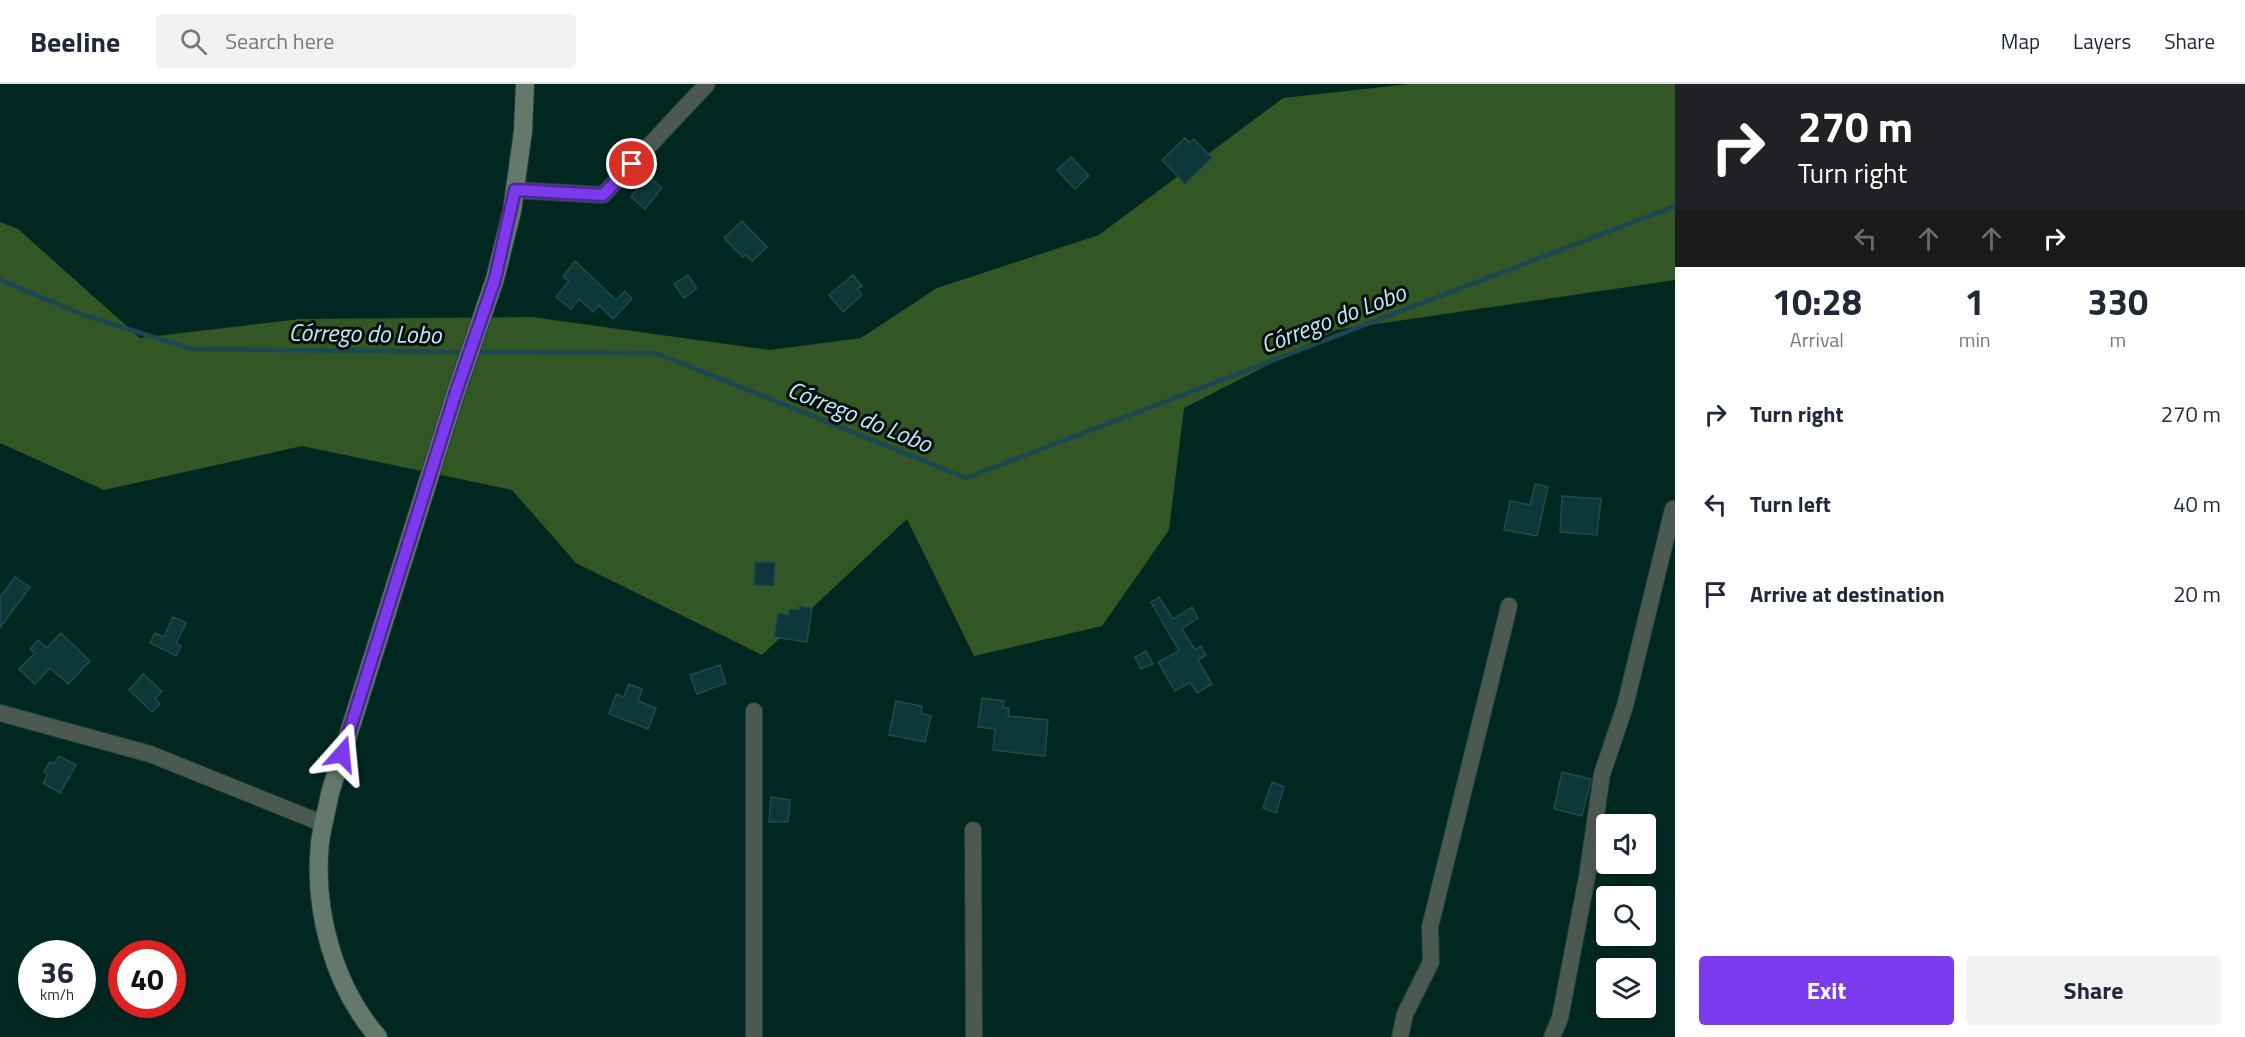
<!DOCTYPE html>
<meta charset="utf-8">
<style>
body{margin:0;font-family:"Titillium Web",sans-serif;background:#f2f2f3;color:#1f2937;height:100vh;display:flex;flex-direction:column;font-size:22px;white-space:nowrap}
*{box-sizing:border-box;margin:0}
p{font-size:20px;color:#747a83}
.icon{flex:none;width:33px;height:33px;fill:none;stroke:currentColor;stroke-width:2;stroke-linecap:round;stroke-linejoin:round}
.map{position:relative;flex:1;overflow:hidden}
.drawer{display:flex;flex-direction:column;background:#fff;width:570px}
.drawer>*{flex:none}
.banner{background:#202124;color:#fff;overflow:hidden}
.fabs{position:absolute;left:1596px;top:730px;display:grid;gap:12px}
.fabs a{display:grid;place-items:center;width:60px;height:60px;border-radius:6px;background:#fff;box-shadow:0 6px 24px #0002;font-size:30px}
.speed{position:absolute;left:18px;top:856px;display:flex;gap:12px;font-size:30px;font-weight:700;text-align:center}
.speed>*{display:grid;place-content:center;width:78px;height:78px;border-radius:50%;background:#fff;box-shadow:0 6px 24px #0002;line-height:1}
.speed small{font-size:15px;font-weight:400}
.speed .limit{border:9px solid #d22;background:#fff;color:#111}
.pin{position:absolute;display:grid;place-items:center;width:51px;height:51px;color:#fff;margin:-26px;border:3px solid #fff;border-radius:50%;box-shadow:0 2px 6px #0007}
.me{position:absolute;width:66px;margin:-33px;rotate:18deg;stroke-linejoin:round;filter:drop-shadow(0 0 4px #0008)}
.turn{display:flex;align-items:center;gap:21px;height:126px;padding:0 24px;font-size:27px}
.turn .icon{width:78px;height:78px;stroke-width:2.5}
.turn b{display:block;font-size:42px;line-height:51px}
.lanes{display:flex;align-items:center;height:57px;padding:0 24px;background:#0003;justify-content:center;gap:30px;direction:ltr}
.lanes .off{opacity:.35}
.eta{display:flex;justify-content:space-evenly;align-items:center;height:102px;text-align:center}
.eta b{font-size:36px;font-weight:700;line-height:42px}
.action{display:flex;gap:12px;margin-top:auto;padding:12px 24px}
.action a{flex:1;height:69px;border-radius:6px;background:#7c3aed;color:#fff;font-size:24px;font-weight:700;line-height:69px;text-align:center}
.action a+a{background:#f2f2f3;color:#1f2937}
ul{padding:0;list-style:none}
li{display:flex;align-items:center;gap:18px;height:90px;padding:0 24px}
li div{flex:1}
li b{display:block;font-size:22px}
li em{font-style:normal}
header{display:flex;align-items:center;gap:36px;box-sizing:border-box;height:84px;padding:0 30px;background:#fff;border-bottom:2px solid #e0e1e3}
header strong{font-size:28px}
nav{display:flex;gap:33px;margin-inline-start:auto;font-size:21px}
.search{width:420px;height:54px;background:#f2f2f3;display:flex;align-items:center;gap:15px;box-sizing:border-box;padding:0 21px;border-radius:6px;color:#747a83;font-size:22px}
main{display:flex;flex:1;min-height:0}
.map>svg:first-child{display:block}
.forest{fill:#325624}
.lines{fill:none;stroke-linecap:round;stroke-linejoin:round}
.stream{stroke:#1a4853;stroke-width:4.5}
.building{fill:#0c3839;stroke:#214a4c;stroke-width:1.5}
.street-casing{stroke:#1e433d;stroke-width:18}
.secondary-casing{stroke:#1e433d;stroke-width:20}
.street{stroke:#4c5951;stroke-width:16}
.secondary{stroke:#64786b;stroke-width:18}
.route-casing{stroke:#51269a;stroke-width:15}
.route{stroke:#7c3aed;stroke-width:10}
.labels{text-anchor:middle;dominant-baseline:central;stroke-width:6;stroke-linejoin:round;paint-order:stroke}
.water-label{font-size:24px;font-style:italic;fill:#bfeaf6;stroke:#020e0b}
</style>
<header>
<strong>Beeline</strong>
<div class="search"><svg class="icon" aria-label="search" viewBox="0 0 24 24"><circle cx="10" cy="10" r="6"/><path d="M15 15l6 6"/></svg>Search here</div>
<nav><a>Map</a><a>Layers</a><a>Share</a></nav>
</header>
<main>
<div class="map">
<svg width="1675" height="953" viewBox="0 0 1675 953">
<rect width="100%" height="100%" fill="#002821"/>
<path class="forest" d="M1410,0h265v196l-339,50 -152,78 -15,122 -67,96 -128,30 -67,-137 -145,136 -186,-92 -64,-73 -210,-44 -198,44 -104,-47v-221l18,7 122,109 160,-19 232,-2 238,33 91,-12 76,-50 162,-53 184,-137z"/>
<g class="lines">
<path class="stream" d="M0,196l84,35 107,34 274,3
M473,268l183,1 310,125 709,-272"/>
</g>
<path class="building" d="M1185,54l5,5 4,-4 18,19 -27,26 -23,-24z
M1071,73l18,19 -14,13 -18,-19z
M648,92l14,12 -17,21 -14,-12z
M742,137l25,26 -15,14 -6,-6 -3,2 -19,-19z
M575,177l41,39 9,-9 7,8 -19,20 -14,-14 -6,7 -14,-13 -8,10 -15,-12 13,-16 -6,-4z
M688,191l9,13 -13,10 -10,-14z
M853,191l9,11 -5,3 5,6 -19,17 -14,-17z
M1535,400l13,3 -11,49 -33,-6 6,-29 20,4z
M1562,412l39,3 -4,36 -37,-3z
M755,478h20l-1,24 -20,-1z
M15,493l15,10 -30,41v-31z
M1159,513l14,22 19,-12 6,11 -16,11 13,21 6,-4 5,9 -8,5 14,24 -15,9 -7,-11 -15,9 -17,-29 21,-11 -28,-49z
M799,522l13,2 -5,34 -33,-5 4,-24 10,2 1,-6 10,1z
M173,533l13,6 -10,20 5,3 -5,10 -26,-13 5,-10 9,4z
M61,549l29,28 -22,23 -18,-16 -15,16 -16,-15 16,-16 -5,-4 8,-9 9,8z
M1146,567l7,13 -12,5 -6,-12z
M720,581l6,18 -29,11 -7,-19z
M143,590l19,17 -7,8 5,5 -8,8 -23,-22z
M629,600l13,5 -4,12 18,7 -8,21 -39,-15 7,-20 8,3z
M982,614l22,3 -1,7h6l-1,8 40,4 -3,36 -52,-6 2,-21 -17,-2z
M896,617l26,5 -1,7 10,3 -6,26 -36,-7z
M59,672l17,9 -16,28 -17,-10 5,-9 -4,-2 6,-10 4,2z
M1562,688l29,7 -9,37 -28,-7z
M1272,698l12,5 -8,26 -13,-5z
M771,713l19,3 -2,22h-19z"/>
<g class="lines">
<g class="street-casing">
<path id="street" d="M515,106l88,5 104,-111
M0,629l150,41 174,70
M973,746l1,207
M754,953v-326
M1400,953l5,-23 26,-52 -1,-35 79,-321
M1552,953l8,-19 27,-141 15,-103 23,-68 48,-197"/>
</g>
<g class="secondary-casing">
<path id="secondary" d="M378,953c-44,-50 -65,-127 -58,-194 2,-17 7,-33 10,-50l126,-401 39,-113 17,-68 11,-80 2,-47"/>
</g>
<use href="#street" class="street"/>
<use href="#secondary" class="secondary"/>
</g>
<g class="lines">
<g class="route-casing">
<path id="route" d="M342,670l114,-362 39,-113 20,-89 88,5 29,-31"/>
</g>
<use href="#route" class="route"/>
</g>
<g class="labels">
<g class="water-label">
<text transform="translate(1333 234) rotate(-21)">Córrego do Lobo</text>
<text transform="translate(365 249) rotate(1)">Córrego do Lobo</text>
<text transform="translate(860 332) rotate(22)">Córrego do Lobo</text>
</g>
</g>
</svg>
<div class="fabs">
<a><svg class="icon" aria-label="sound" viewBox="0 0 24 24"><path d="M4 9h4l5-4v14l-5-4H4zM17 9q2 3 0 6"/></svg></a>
<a><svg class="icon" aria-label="search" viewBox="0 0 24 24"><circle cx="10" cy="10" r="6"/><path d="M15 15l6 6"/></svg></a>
<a><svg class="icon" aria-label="layers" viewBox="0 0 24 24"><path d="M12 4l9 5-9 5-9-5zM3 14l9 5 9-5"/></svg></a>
</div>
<div class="speed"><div>36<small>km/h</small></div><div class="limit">40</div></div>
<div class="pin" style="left:632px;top:80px;background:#d93025"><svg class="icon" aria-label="arrive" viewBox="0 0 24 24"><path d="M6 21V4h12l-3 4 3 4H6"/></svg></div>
<svg class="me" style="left:342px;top:670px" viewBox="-20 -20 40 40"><path d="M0-17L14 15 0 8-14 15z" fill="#7c3aed" stroke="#fff" stroke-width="4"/></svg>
</div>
<section class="drawer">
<div class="banner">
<div class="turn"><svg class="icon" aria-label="right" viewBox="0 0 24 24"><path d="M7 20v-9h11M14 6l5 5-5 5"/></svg><div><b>270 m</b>Turn right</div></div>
<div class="lanes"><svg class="icon off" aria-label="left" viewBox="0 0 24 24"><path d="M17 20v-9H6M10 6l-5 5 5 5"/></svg><svg class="icon off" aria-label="ahead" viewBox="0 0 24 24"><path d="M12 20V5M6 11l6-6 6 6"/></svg><svg class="icon off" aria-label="ahead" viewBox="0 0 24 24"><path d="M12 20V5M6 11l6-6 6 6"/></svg><svg class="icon" aria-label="right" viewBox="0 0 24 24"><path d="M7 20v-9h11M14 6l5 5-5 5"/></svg></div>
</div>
<div class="eta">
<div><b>10:28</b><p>Arrival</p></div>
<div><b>1</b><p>min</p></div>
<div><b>330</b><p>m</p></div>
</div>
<ul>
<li><svg class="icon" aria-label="right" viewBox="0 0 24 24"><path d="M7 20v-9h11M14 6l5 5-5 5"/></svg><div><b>Turn right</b></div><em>270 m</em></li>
<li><svg class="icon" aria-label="left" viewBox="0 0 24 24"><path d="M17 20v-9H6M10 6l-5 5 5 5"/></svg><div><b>Turn left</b></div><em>40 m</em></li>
<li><svg class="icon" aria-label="arrive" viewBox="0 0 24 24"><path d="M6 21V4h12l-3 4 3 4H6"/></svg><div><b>Arrive at destination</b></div><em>20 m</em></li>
</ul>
<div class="action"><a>Exit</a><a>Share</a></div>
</section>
</main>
